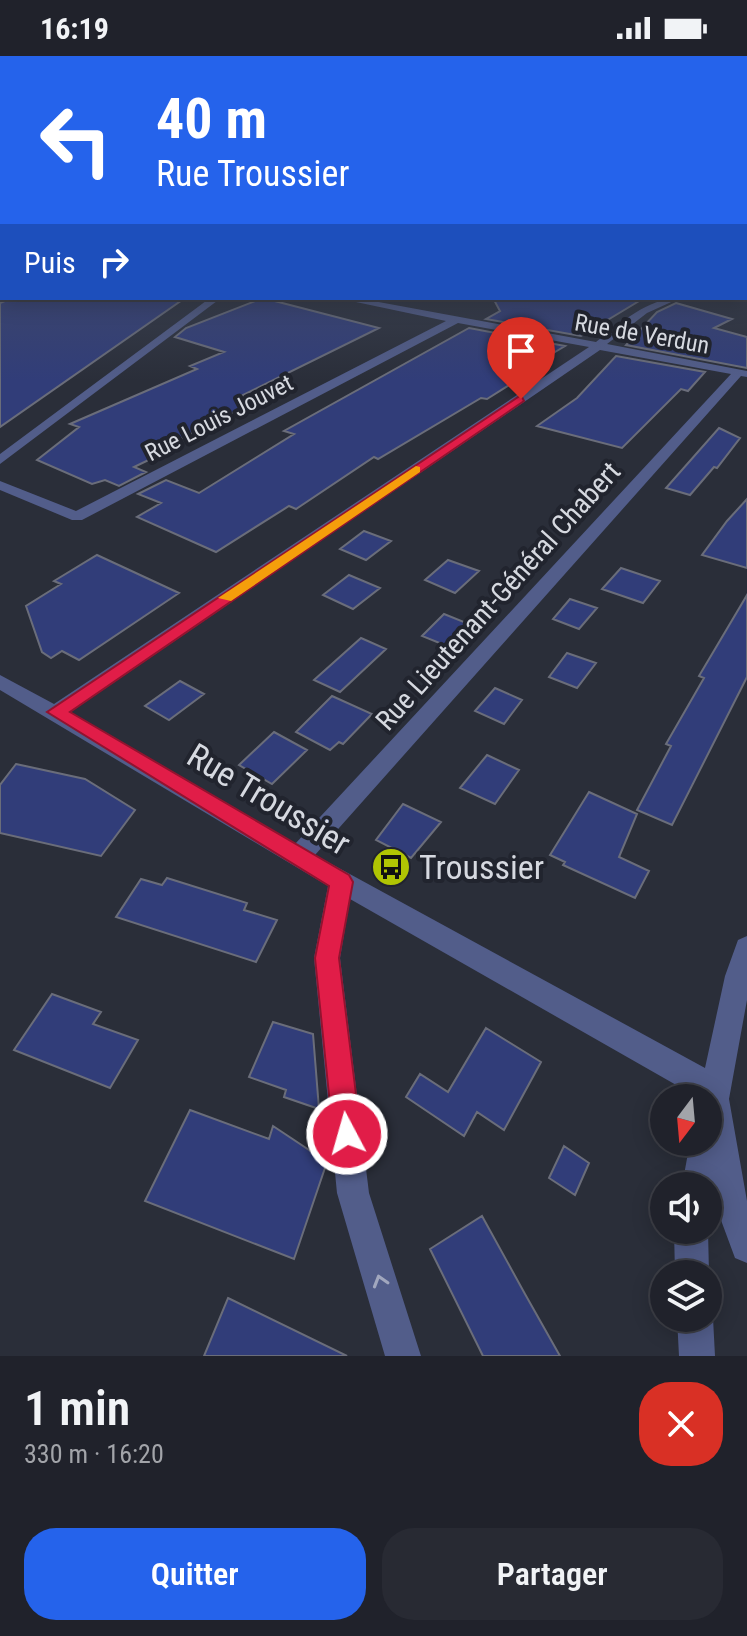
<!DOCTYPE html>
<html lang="fr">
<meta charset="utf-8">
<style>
body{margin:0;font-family:"Roboto Condensed",sans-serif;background:#282a33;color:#f1f3f6;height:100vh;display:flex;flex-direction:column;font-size:30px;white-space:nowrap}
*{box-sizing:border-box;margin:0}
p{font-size:26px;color:#a2a4a9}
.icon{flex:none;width:44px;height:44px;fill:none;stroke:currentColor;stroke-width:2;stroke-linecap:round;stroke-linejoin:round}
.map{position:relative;height:1300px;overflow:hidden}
.panel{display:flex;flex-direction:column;background:#20222b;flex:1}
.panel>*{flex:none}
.top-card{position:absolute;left:0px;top:0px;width:748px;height:244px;box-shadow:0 4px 20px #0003,0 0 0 2px #3d3f47;background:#2563eb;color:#fff;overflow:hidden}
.needle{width:52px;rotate:196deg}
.fabs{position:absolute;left:650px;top:1028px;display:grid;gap:16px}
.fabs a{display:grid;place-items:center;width:72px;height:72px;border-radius:50%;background:#20222b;box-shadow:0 4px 20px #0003,0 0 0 2px #3d3f47;font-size:40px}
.pin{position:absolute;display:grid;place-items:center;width:68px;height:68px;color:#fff;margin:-82px -34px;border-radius:50% 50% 50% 0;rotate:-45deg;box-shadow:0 0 8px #0007}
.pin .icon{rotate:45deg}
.me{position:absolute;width:88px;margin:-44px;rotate:354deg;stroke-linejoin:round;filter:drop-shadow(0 0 6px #0008)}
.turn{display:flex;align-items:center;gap:28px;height:168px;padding:0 24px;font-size:36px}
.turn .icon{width:104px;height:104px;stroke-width:2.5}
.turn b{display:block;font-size:56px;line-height:68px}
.then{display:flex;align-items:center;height:76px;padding:0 24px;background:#0003;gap:16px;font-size:30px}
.round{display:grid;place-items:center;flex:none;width:84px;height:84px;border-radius:32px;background:#282a33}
.head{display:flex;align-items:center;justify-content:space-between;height:136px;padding:0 24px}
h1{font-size:48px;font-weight:600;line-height:60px}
.action{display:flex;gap:16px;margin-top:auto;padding:16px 24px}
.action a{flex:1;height:92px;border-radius:32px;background:#2563eb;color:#fff;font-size:32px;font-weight:600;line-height:92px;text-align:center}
.action a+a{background:#282a33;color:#f1f3f6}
.status{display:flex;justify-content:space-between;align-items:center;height:56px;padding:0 40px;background:#20222b;direction:ltr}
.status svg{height:22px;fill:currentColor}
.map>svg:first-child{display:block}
.building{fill:#313d79;stroke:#6a6d7a;stroke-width:2}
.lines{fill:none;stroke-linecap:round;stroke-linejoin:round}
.street{fill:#525d8a;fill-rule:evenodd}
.secondary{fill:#6577bd;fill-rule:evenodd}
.highway{stroke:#889ef5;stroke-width:24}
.oneway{stroke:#a1a7be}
.route{fill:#e11d48;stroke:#92132f;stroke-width:2}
.slow{fill:#f59e0b}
.labels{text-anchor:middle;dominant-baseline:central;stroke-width:8;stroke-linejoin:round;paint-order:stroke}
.far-street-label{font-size:24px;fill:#d6d9e0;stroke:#21242e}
.street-label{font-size:28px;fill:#d6d9e0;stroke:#21242e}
.near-street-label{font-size:34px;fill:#d6d9e0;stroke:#21242e}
.near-poi-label{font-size:34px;fill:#d6d9e0;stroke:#21242e;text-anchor:start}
</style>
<div class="status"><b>16:19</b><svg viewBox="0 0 49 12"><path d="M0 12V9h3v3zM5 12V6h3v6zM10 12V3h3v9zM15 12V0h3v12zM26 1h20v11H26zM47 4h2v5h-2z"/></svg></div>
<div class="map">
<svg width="747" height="1300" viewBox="0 0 747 1300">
<rect width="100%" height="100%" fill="#2a2e39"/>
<path class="building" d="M12,242h173l-185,129v-124z
M263,242l116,30 -138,68 17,5 -84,41 6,3 -46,22 12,5 -27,14 -14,-6 -13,4 -55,-24 42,-33 -9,-3 127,-55 -7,-3 34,-14 -49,-15 11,-9z
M493,242h151l-63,38 -95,-17 14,-8z
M676,247l56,16 -18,9 33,9v31l-121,-23 31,-33z
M469,272l96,18 -57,34 6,2 -27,17 -6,-1 -103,61 -4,-2 -78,52 -7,-3 -73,46 -79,-35 24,-14 -23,-9 28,-14 33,13 95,-59 -10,-3z
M616,300l89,16 -17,19 -7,-2 -59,59 -85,-22 40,-28z
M719,372l21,10 -23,30 -3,-1 -24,28 -24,-7z
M747,443v69l-45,-13 25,-34z
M364,475l27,10 -25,19 -26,-11z
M97,499l82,38 -100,67 -17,-9 -11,7 -9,-6 -16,-46 35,-22 -7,-3z
M448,504l31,11 -24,22 -30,-13z
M621,512l39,13 -17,22 -41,-14z
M349,519l31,13 -27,21 -30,-14z
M747,539v82l-75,148 -35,-15 34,-64 -5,-2 38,-66 -5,-2z
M570,543l27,9 -18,21 -26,-10z
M444,558l25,10 -22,22 -25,-10z
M361,582l25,11 -46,43 -26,-12z
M567,597l29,10 -19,25 -28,-11z
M180,625l24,13 -35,26 -24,-14z
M495,632l27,12 -18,24 -29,-13z
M332,640l40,18 -29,30 -4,-2 -9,8 -34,-18z
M274,676l33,18 -35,34 -33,-19z
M487,699l32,15 -24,34 -35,-16z
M16,708l69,15 50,31 -34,46 -101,-23v-48z
M589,736l48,22 -18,43 30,14 -14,27 -72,-33 2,-3 -15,-7z
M403,748l38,18 -30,36 -35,-18z
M167,822l80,25 -3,7 33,10 -21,42 -140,-45 25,-38 21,6z
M52,938l49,18 -8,12 45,16 -28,48 -96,-38z
M273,966l40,12 6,75 -35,-12 2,-7 -37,-13z
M486,972l55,34 -37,68 -27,-18 -13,24 -58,-39 14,-23 28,18z
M190,1054l79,29 4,-13 54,36 -33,97 -149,-58z
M564,1090l25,17 -14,32 -26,-17z
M482,1160l43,78 35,62h-77l-53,-107z
M228,1242l119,58h-143z"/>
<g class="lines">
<path class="street" d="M746,178h1v4h-1z
M747,197v6l-1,1v-6z
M210,242h11l-221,166v-10z
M337,242h20l239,44c25,-19 51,-44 84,-44l-33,15 -40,31 140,27v6l-6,-1 -426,479 390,213 20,-92 13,-36 9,-4v64l-18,99 18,102v62l-12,-5 -20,-54 -2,-15 -5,9v-12h-26l8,-44h18v-44h-9l-349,-199 -10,59 29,235 52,163h-36l-48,-163 -23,-235 14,-72 -328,-196v-15l54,29 535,-357 -131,-24 -376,197h-10l-72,-30v-9l76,30 370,-190zM600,294l131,24 -436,470 -226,-131z
M674,1174h34l1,44 -1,3v-3h-33z
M708,1250l5,12 2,38h-36l-2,-38h31z"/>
<path class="secondary" d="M746,161h1v5h-1z"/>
<path class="highway" d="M0,232l2,-1"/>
</g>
<defs><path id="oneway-chevron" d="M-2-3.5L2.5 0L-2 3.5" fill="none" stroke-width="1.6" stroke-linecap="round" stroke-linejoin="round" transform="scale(2)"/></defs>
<use class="oneway" href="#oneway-chevron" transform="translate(380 1225) rotate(-107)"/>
<linearGradient id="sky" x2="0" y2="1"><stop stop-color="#17191f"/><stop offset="0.44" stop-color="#444c5f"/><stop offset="1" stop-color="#444c5f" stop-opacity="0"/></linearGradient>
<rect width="747" height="325" fill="url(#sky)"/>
<path class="route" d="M521,339l3,6 -454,311 279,163 4,7 -14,76 22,176 -4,10 -10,4 -10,-4 -4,-10 -18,-176 14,-72 -282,-174z"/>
<path class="slow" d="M416,410l4,1v5l-189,129 -13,-3z"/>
<defs>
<g id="bus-disc" transform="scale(2)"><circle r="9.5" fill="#b0c503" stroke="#21242e"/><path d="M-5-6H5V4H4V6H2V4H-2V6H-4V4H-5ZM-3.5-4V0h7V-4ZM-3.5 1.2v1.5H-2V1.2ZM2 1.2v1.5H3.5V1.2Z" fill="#111"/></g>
</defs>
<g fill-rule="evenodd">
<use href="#bus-disc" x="391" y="811"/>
</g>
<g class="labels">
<g class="far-street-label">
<text transform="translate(642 278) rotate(10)">Rue de Verdun</text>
<text transform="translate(219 362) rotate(-27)">Rue Louis Jouvet</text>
</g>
<g class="street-label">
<text transform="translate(498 540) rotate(-48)">Rue Lieutenant-Général Chabert</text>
</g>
<g class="near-street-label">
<text transform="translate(269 743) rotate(31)">Rue Troussier</text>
</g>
<g class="near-poi-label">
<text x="419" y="811">Troussier</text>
</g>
</g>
</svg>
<div class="fabs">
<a><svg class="needle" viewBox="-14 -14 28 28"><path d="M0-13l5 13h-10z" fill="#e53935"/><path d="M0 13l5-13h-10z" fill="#a2a4a9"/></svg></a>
<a><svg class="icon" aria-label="sound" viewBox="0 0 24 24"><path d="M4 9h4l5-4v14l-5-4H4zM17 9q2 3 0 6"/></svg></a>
<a><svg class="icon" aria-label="layers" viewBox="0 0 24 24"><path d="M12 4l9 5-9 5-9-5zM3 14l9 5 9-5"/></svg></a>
</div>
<div class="pin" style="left:521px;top:343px;background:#d93025"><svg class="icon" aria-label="arrive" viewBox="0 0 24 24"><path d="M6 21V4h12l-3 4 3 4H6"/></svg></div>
<svg class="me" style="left:347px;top:1078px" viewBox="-20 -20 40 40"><circle r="17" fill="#e11d48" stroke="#fff" stroke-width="3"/><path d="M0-11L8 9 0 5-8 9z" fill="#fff"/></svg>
<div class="top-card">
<div class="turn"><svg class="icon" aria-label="left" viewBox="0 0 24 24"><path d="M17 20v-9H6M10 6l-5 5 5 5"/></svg><div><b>40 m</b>Rue Troussier</div></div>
<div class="then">Puis<svg class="icon" aria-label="right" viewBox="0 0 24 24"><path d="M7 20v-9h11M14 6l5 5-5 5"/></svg></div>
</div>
</div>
<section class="panel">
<div class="head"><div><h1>1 min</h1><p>330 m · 16:20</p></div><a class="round" style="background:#d93025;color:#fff"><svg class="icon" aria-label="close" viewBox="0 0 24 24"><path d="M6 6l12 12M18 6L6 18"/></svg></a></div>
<div class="action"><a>Quitter</a><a>Partager</a></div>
</section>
